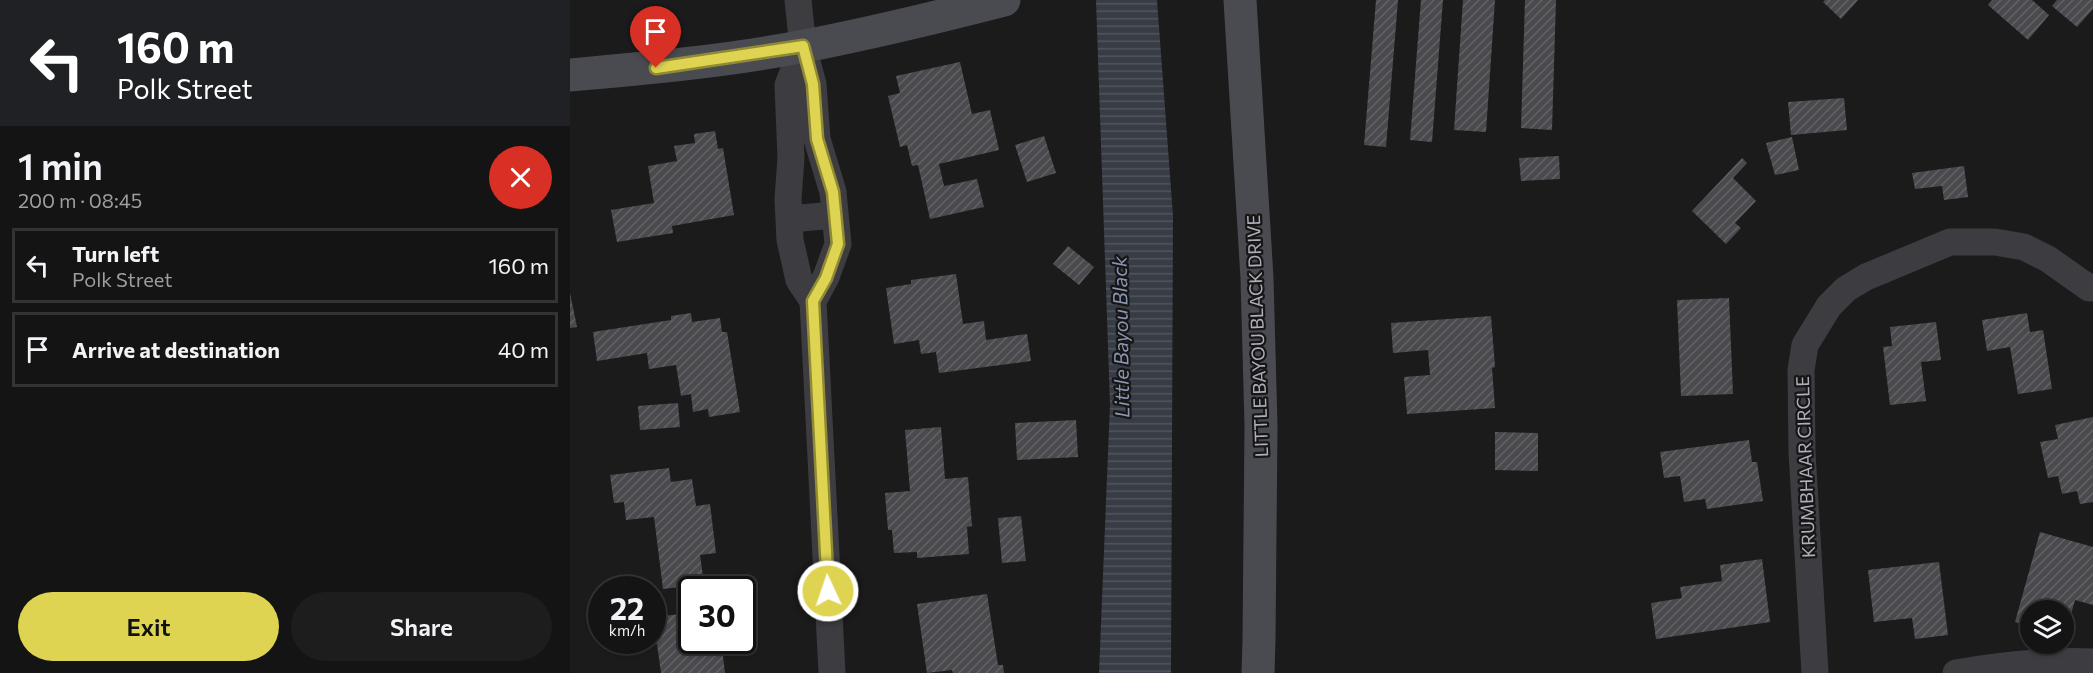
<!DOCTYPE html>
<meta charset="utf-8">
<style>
body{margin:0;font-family:Commissioner,sans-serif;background:#1d1d1e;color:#f1f3f6;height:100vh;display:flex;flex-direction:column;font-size:22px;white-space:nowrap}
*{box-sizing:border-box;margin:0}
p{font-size:20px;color:#9d9ea0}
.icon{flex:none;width:33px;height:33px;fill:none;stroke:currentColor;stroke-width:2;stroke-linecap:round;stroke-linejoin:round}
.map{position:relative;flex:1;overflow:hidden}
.sheet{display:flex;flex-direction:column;background:#141415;width:570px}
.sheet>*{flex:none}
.banner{background:#202124;color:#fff;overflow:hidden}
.buttons{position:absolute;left:1450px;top:600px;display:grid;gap:12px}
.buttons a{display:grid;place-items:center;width:54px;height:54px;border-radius:50%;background:#141415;box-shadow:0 2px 4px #0004,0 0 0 2px #333334;font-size:30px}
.speed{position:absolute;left:18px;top:576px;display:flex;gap:12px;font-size:30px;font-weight:700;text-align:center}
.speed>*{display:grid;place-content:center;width:78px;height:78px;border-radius:50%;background:#141415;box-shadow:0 2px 4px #0004,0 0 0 2px #333334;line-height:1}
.speed small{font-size:15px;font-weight:400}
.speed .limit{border:3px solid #111;border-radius:9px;background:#fff;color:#111}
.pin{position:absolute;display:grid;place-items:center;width:51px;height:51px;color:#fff;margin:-62px -26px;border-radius:50% 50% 50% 0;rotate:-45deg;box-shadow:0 0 6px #0007}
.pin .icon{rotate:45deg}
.me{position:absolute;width:66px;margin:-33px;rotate:357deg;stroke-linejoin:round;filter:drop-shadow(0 0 4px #0008)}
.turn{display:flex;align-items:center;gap:21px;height:126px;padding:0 18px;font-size:27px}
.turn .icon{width:78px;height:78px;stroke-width:2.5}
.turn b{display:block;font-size:42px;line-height:51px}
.round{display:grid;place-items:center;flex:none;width:63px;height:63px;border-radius:32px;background:#1d1d1e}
.summary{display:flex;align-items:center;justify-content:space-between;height:102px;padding:0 18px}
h1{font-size:36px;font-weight:600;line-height:45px}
.primary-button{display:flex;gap:12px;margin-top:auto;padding:12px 18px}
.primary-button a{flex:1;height:69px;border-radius:36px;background:#ded451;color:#111;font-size:24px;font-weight:600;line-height:69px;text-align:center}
.primary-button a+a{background:#1d1d1e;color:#f1f3f6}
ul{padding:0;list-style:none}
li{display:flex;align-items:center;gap:18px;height:75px;margin:0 12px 9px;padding:0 6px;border:3px solid #333334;border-radius:0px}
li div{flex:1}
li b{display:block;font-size:22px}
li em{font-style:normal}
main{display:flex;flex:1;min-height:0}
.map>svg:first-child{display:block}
.water{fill:url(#water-rules)}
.building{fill:url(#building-hatch)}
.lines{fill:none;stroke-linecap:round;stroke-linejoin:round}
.street{stroke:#3d3c41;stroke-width:27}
.secondary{stroke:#4a4a51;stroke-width:33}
.route-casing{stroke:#908a35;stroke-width:15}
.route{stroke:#ded451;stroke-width:10}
.labels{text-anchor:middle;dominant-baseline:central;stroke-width:4.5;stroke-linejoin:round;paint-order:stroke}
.street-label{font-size:18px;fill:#afafba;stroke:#161617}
.water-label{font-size:20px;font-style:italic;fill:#8a95b1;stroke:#161617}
</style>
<main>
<section class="sheet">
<div class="banner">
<div class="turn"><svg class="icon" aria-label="left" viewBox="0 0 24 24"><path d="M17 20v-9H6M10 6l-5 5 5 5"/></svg><div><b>160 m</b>Polk Street</div></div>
</div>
<div class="summary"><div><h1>1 min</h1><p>200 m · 08:45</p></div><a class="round" style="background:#d93025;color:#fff"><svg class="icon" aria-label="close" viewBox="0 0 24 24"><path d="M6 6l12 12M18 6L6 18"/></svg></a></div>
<ul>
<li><svg class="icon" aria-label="left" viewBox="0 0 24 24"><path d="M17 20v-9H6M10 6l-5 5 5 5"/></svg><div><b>Turn left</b><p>Polk Street</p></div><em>160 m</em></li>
<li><svg class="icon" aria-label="arrive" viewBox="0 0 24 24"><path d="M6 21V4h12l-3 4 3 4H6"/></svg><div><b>Arrive at destination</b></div><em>40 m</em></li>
</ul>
<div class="primary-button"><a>Exit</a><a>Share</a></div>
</section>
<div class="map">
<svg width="1523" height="673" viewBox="0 0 1523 673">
<defs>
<pattern id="water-rules" width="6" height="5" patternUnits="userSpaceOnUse" patternTransform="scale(1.5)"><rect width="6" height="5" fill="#373c45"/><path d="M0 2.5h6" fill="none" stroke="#51565e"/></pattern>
<pattern id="building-hatch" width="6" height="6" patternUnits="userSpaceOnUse" patternTransform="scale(1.5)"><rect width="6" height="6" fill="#4a4a4e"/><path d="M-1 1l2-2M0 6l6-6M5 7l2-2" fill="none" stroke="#626265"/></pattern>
</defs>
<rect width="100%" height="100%" fill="#1b1b1c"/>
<path class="water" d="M526,0h61l16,216 -2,457h-72l11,-269z"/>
<path class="building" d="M806,0h22l-12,147 -22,-2z
M851,0h22l-11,142 -22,-2z
M893,0h32l-9,132 -32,-2z
M955,0h31l-4,130 -31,-2z
M1255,0h33l-17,19 -18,-17z
M1422,0h40l17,15 -21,25 -40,-35z
M1487,0h36v9l-16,18 -25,-21z
M390,62l12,52 18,-4 9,40 -60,14 5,22 33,-7 7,28 -54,12 -12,-54 -6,1 -5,-21 -7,2 -12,-51 12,-3 -4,-17z
M1274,98l3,32 -56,5 -3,-33z
M145,131l3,18 5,-1 11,67 -62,11 1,7 -56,9 -6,-32 43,-7 -6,-37 29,-5 -3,-15 21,-3 -1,-9z
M474,136l12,37 -29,9 -12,-37z
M1222,137l7,33 -24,5 -9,-32z
M989,156l1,23 -39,2 -2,-23z
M1172,158l5,5 -14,15 23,23 -21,22 6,5 -15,16 -34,-33z
M1394,166l4,31 -24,3 -2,-14 -27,3 -3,-16z
M498,246l26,21 -15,18 -26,-21z
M386,274l7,50 21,-3 2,19 41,-6 4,27 -92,12 -3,-21 -15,2 -2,-14 -25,4 -8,-56 25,-4v-4z
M0,293l7,34 -7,1z
M1159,298l4,96 -52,2 -4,-96z
M121,313l1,9 28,-4 2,14h5l13,80 -31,5 -1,-8 -15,3 -2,-18 -10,2 -5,-31 -27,4 -2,-16 -50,8 -4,-29 78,-12v-4z
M1457,313l3,19 13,-2 9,59 -34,5 -8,-47 -23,4 -5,-31z
M921,316l4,51 -3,1 3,40 -88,6 -3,-37 26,-2 -2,-25 -35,3 -2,-30z
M1366,322l5,38 -20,2 5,39 -36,4 -7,-58 9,-1 -2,-19z
M108,403l2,24 -40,3 -2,-24z
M1523,417v85l-13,2 -3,-13 -15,3 -4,-18 -10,2 -8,-36 18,-3 -3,-14z
M506,420l2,37 -61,3 -2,-37z
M371,427l4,52 23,-2 4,49 -5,1 2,27 -52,4v-6l-23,1 -2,-23h-4l-3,-37 25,-2 -5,-61z
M925,432l43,1v38l-43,-1z
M1179,440l3,22h5l6,39 -56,8 -2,-10 -21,3 -4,-26 -16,2 -4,-26z
M99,468l2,14 21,-3 4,27 14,-2 6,49 -16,2 4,29 -41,5 -9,-72 -28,3 -2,-18 -10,1 -4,-28z
M451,516l5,45 -24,2 -4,-45z
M1470,532l53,15v58l-18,-5 -5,18 -6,-2v-6h-20l-12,-3 -5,18 -12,-3z
M1192,559l8,63 -114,17 -5,-36 31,-5 -2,-11 42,-6 -2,-16z
M1369,562l9,73 -33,4 -3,-21 -38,4 -6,-52z
M417,594l11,71h5l1,8h-51l-1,-3 -25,3 -10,-69z
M112,614l1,11 9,-1v16h29l4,33h-64l-4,-29 -11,2 -1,-6h7v-23z"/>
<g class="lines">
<path class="street" d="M228,0l5,47 10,37 4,55 16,53 5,52 -12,33 -13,24
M233,47l-15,38 3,73 -3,41 2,41 9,40 14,21 19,372
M219,219l46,-4
M1245,673l-13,-221 -1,-82 4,-25 24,-39 17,-17 20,-12 84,-35h45l29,5 24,12 41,29
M1386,673c45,-8 91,-13 137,-11"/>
<path class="secondary" d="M670,0l17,278 4,148 -2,214 -1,33
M0,75c79,-7 157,-14 235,-29 67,-13 133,-29 199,-46"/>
</g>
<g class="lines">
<g class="route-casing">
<path id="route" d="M86,68l147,-22 10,38 4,55 16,53 5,52 -12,34 -13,23 15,290"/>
</g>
<use href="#route" class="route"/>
</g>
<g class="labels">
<g class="street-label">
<text transform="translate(687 336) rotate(-92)">LITTLE BAYOU BLACK DRIVE</text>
<text transform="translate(1235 467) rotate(-92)">KRUMBHAAR CIRCLE</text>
</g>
<g class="water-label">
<text transform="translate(550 337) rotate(-91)">Little Bayou Black</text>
</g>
</g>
</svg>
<div class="buttons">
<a><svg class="icon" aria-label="layers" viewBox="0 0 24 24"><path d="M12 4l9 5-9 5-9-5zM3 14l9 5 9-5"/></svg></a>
</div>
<div class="speed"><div>22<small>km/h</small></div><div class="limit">30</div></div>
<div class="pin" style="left:86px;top:68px;background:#d93025"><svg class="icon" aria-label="arrive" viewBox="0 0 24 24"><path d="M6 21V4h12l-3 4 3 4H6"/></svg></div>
<svg class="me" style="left:258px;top:591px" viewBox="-20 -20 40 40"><circle r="17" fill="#ded451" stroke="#fff" stroke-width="3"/><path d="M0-11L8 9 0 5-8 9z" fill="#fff"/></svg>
</div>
</main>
